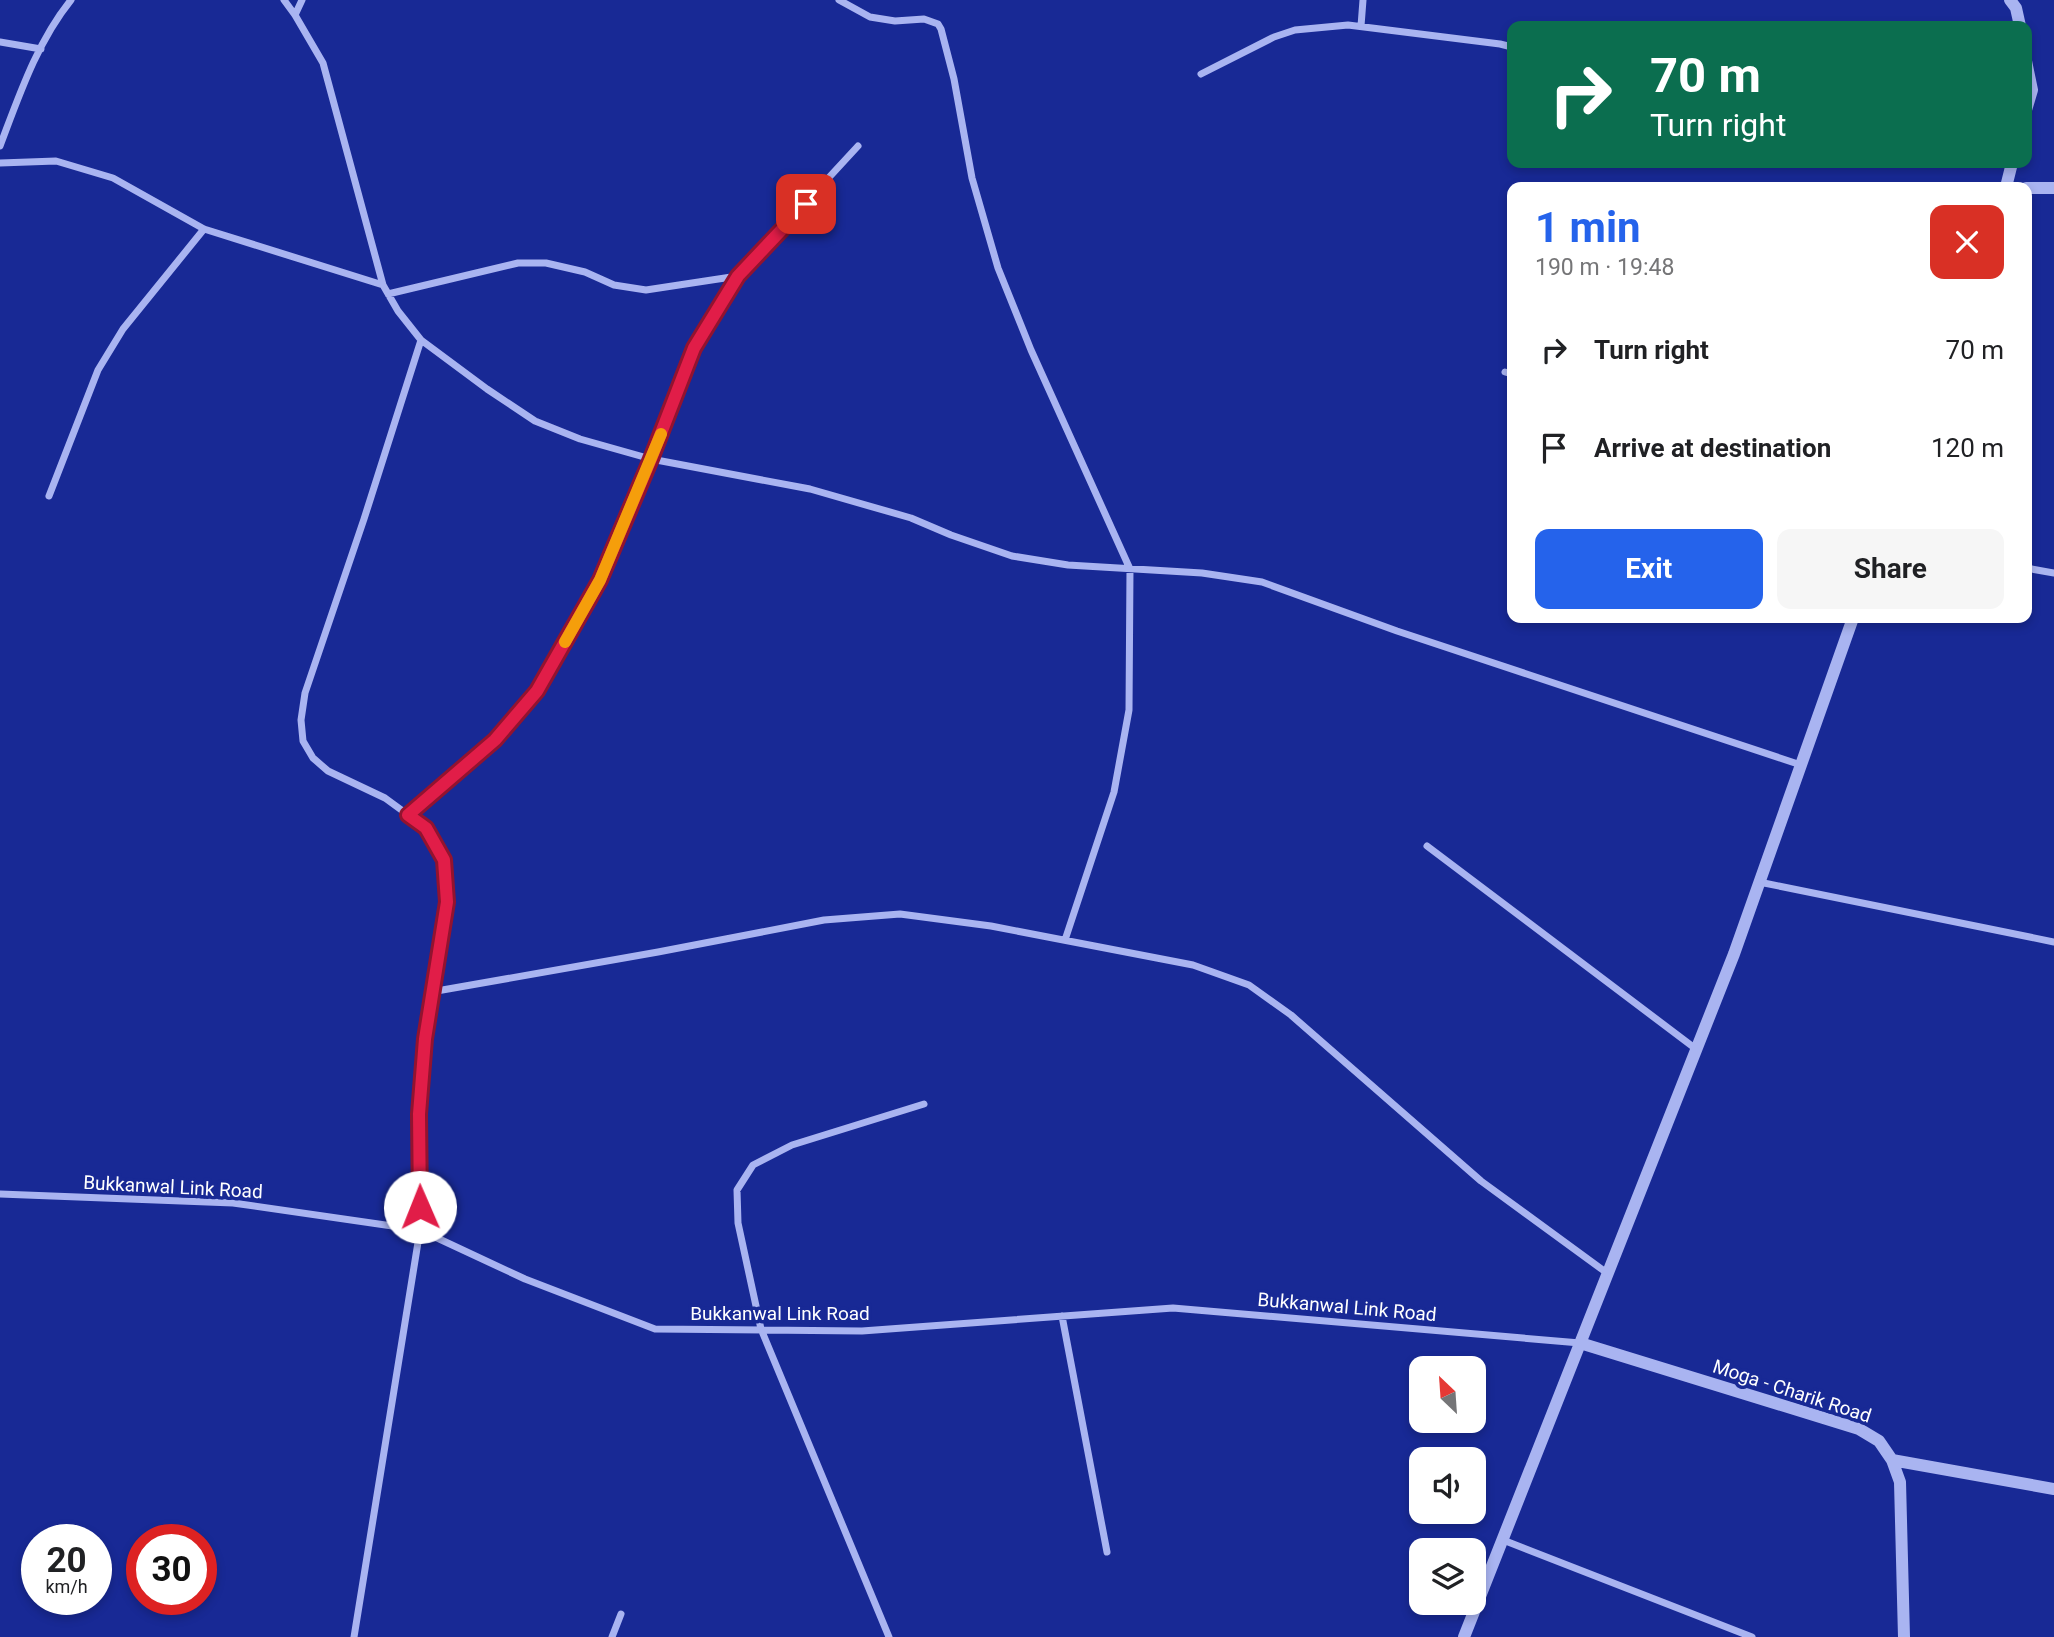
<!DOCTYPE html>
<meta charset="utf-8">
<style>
body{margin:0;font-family:Roboto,sans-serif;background:#f6f6f6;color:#202124;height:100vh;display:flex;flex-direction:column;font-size:26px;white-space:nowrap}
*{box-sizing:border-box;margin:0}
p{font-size:23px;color:#757577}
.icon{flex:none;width:38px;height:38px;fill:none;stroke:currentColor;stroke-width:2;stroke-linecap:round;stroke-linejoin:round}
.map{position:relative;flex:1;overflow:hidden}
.panel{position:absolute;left:1507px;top:182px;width:525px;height:441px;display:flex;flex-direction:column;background:#fff;border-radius:14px;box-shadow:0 4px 10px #0003}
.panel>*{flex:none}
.banner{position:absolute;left:1507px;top:21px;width:525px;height:147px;border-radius:14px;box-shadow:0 4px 10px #0003;background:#0b6e4f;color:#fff;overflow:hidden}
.needle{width:46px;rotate:335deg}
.buttons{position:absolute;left:1409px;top:1356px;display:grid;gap:14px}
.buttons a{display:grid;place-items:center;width:77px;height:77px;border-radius:14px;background:#fff;box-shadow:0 4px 10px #0003;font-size:35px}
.speed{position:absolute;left:21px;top:1524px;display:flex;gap:14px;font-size:35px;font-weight:700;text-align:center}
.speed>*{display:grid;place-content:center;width:91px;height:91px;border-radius:50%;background:#fff;box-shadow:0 4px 10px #0003;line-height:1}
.speed small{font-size:18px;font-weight:400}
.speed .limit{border:10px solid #d22;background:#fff;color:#111}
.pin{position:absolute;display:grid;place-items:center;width:60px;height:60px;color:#fff;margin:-30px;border-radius:14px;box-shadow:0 4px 10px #0006}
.me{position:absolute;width:77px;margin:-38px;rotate:359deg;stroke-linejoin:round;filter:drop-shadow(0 0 5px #0008)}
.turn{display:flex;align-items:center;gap:24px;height:147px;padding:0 28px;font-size:32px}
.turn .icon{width:91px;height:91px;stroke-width:2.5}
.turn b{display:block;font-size:49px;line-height:60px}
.round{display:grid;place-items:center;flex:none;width:74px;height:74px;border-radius:14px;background:#f6f6f6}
.overview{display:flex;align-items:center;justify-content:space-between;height:119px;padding:0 28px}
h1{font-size:42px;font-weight:700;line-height:52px;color:#2563eb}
.button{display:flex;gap:14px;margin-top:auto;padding:14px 28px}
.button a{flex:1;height:80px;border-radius:14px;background:#2563eb;color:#fff;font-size:28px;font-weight:700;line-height:80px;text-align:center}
.button a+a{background:#f6f6f6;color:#202124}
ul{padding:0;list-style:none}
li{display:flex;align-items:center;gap:21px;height:98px;padding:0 28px}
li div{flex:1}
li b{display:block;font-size:26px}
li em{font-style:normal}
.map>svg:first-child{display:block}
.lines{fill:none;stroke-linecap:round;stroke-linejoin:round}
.minor{stroke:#a9b4f1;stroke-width:7}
.tertiary{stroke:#a9b4f1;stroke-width:12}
.route-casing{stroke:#92132f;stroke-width:18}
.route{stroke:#e11d48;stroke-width:12}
.slow{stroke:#f59e0b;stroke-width:12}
.labels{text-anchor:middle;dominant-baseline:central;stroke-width:7;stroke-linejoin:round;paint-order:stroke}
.street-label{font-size:19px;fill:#fff;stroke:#182995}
</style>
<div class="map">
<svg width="2054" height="1637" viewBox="0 0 2054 1637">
<rect width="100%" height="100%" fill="#182995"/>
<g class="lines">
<path class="minor" d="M284,0l11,15 28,48 60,222 15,26 23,29 66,49 48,32 45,18 71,20 159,30 101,29 40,17 61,21 56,9 134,8 60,9 135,49 404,134
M839,0l31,17 25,4 29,-2 14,5 3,5 13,50 18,99 26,90 33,82 99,219 -1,141 -15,82 -49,148
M295,15l7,-15
M1361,26l2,-26
M0,42l41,7
M1201,74l73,-37 21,-7 53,-5 152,19 12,3
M0,146c19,-50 37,-104 71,-146
M0,163l56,-2 57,17 91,51 179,56
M388,294l130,-31h28l39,9 29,13 32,5 92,-14
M1505,372l7,2
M49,496l49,-126 25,-41 81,-100
M2026,568l28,5
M408,815l87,-75 42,-49 63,-111 51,-121 43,-111 44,-72 120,-130
M1427,846l269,203
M1759,882l295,60
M431,992l227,-40 166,-32 76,-6 91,12 202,39 56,20 42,30 190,166 126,92
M0,1194l233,9 187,27 105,49 130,50 207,2 311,-23 407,35
M1062,1316l45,236
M1503,1540l249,97
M354,1637l66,-407v-116l5,-75 22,-137 -3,-42 -18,-32 -41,-30 -57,-27 -15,-13 -10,-17 -2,-21 4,-27 59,-174 57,-179
M612,1637l9,-23
M889,1637l-128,-308 -23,-106 -1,-33 16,-25 39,-20 132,-41"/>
<path class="tertiary" d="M2010,0l6,8 4,18
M2026,61l6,29 -6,20
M2006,187l6,-24
M2026,188h28
M1580,1343l279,86 20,12 13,19 8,22 4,155
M1892,1460l162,29
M1464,1637l270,-683 119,-336"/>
</g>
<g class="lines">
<g class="route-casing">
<path id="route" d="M420,1207l-1,-93 6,-75 22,-137 -3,-42 -18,-32 -18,-13 87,-75 42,-49 63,-111 51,-121 43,-111 44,-72 68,-72"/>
</g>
<use href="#route" class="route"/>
<path class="slow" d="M565,642l35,-62 61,-146"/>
</g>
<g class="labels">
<g class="street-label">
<text transform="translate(173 1187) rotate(3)">Bukkanwal Link Road</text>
<text transform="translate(1347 1307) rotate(5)">Bukkanwal Link Road</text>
<text x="780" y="1313">Bukkanwal Link Road</text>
<text transform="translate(1792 1391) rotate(18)">Moga - Charik Road</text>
</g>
</g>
</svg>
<div class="buttons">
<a><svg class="needle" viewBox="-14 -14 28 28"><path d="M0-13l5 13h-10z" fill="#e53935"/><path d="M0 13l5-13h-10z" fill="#757577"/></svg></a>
<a><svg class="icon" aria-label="sound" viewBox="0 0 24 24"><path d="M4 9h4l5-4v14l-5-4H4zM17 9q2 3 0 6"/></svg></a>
<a><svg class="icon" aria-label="layers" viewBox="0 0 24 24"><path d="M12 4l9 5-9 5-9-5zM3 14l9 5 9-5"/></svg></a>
</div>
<div class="speed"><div>20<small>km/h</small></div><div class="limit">30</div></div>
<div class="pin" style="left:806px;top:204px;background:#d93025"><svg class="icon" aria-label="arrive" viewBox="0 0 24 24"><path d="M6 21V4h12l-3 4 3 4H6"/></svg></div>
<svg class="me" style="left:420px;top:1207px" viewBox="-20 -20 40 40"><circle r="19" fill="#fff"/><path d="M0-13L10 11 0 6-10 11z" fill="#e11d48"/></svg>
<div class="banner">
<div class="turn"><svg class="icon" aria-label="right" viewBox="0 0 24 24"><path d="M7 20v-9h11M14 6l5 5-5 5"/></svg><div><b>70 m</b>Turn right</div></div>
</div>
<section class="panel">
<div class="overview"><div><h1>1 min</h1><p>190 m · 19:48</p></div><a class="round" style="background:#d93025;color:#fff"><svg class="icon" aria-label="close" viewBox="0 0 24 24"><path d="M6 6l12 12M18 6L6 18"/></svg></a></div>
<ul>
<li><svg class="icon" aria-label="right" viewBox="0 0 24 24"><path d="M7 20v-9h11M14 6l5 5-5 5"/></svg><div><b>Turn right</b></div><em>70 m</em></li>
<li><svg class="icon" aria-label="arrive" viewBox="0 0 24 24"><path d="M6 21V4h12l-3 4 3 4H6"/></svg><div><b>Arrive at destination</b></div><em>120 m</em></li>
</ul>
<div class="button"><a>Exit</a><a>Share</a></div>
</section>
</div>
